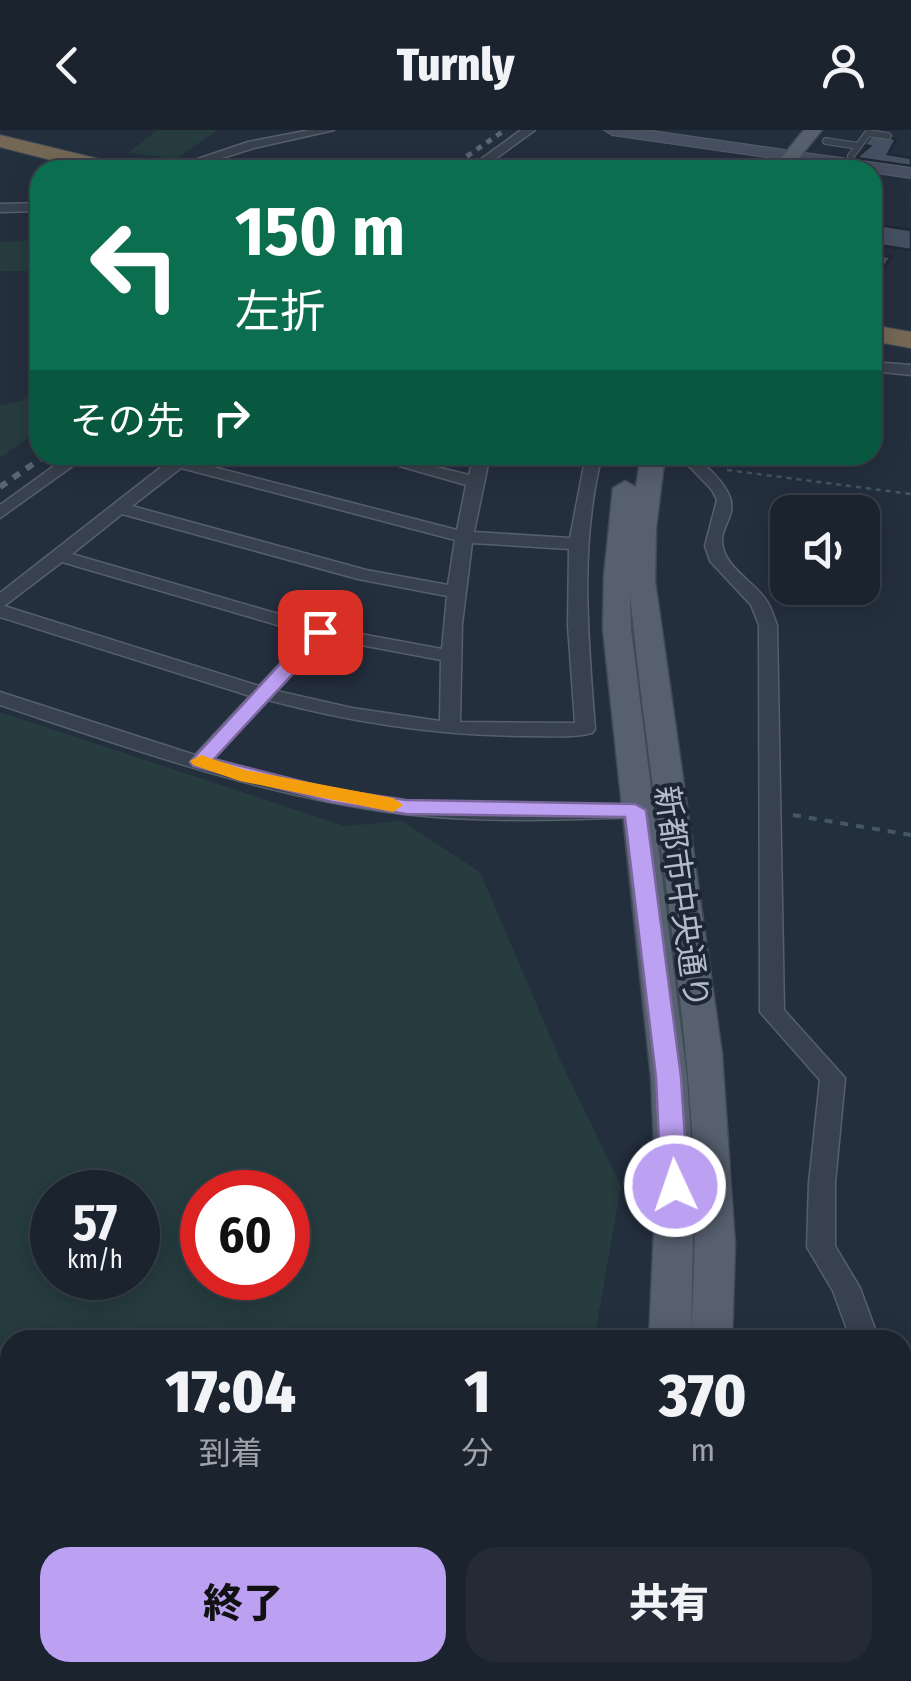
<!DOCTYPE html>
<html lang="ja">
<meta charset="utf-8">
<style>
body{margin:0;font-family:"Fira Sans Condensed","Noto Sans JP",sans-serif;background:#242b36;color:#f1f3f6;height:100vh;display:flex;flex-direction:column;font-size:38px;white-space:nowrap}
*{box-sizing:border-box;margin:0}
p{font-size:32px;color:#a0a4aa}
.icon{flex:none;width:55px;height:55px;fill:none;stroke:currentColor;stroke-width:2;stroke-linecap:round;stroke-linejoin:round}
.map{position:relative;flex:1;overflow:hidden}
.details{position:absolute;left:0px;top:1200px;width:912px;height:352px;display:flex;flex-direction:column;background:#1b232e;border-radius:30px 30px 0 0;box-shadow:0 5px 25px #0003,0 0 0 2px #39404a}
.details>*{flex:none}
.banner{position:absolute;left:30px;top:30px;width:852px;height:305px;border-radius:30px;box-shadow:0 5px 25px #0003,0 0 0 2px #39404a;background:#0b6e4f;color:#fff;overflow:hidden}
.controls{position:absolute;left:770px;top:365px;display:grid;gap:20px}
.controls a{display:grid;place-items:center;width:110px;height:110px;border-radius:20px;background:#1b232e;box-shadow:0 5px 25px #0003,0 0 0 2px #39404a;font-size:50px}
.speed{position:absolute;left:30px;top:1040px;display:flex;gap:20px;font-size:50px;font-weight:700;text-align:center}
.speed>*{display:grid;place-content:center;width:130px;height:130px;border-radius:50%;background:#1b232e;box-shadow:0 5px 25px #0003,0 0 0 2px #39404a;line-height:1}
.speed small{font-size:25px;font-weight:400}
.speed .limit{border:15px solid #d22;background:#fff;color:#111}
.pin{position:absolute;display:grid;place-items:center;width:85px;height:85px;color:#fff;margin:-42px;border-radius:20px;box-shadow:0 5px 15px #0006}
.me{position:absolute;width:110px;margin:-55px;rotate:357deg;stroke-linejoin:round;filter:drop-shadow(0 0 8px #0008)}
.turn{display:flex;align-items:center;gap:35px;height:210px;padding:0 40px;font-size:45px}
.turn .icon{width:130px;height:130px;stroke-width:2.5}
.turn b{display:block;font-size:70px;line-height:85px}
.then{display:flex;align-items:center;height:95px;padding:0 40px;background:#0003;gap:20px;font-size:38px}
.eta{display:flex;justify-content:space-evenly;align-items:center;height:170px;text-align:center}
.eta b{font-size:60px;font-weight:800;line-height:70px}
.cta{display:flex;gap:20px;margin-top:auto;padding:20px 40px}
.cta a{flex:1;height:115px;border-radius:30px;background:#bca0f2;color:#111;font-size:40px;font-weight:800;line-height:115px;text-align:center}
.cta a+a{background:#242b36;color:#f1f3f6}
header{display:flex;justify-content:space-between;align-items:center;height:130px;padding:0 40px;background:#1b232e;font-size:45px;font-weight:800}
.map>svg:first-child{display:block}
.green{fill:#263c3f;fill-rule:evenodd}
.building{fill:#455162;stroke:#1f2835;stroke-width:2.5}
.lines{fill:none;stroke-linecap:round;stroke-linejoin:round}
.lane-casing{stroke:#565f6c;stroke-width:8}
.street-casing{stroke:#565f6c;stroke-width:3}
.secondary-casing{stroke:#565f6c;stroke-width:2}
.primary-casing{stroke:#414a57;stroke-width:3}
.highway-casing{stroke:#434c59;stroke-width:2}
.path-far2{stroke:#44595c;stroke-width:2.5;stroke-dasharray:5 5;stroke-linecap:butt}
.path-far1{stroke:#44595c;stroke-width:4;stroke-dasharray:8 8;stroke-linecap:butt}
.path{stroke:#44595c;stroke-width:5;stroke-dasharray:10 10;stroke-linecap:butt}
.lane{stroke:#38414e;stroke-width:6}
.street{fill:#38414e;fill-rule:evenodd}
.secondary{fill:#465061;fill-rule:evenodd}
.primary{fill:#56606e;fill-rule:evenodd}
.highway{fill:#746855;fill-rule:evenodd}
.rail-far1{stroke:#5a6575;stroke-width:5;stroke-dasharray:6 6;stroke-linecap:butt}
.rail{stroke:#5a6575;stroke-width:6;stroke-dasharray:8 8;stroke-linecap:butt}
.route{fill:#bca0f2;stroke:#7a689d;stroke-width:2.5}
.slow{fill:#f59e0b}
.labels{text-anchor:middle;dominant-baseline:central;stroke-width:8;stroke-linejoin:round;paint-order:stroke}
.street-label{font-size:32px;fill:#b4bcc9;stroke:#1d2633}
</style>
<header><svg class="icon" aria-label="back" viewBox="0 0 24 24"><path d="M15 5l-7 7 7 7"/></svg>Turnly<svg class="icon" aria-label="person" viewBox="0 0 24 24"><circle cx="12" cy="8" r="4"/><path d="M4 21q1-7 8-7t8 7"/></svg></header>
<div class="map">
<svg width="911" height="1551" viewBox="0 0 911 1551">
<rect width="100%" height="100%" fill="#242f3e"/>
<path class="green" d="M157,0h60l-40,29 -49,-6z
M40,110v31h-40v-29z
M40,256v43l-40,29v-52l21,-5z
M0,582l345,114 57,-5 78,51 81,190 60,124 -27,154h-584v332l505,1 -3,8h-512zM52,1062h86v86h-86zM288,1062v86h-86v-86z"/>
<path class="building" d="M878,6l18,3 -8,15 23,4v8l-55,-8 14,-12 -6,-1 6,-8z
M872,94l39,6v20l-39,-6z
M872,124l19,3 -19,26z"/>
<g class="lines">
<g class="lane-casing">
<path id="lane" d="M826,11l32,5
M851,26l17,-23 20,3"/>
</g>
<g class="street-casing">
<path id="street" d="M310,0h24l-80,18 -70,22h-19l83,-28z
M521,0h14l-55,40h-14z
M40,73v8l-40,1v-8z
M872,232l39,3v10l-39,-4z
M69,325h19l-88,63v-13z
M141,325h52l-3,6 267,69 9,-45 -105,-30h27l81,20 5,-20h16l-16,77 96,6 16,-83h16c-23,91 -14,181 -7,274l-3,4c-20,5 -42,3 -62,3 -90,0 -176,-13 -262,-36l-55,60c62,17 124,32 188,40 89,12 180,6 269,2l11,7 -11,7c-88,3 -178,8 -266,-2 -139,-17 -272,-65 -404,-109v-13l195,63 55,-59 -250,-79v-24l165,-129zM181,338l274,72 -7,45 -82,-15 -234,-64zM122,384l236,65 89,17 -5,53 -119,-22 -251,-73zM472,413l97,6 -1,77 7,97 -115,-1 2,-98zM62,432l246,72 -49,52 -255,-80zM324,508l117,22 -1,61 -88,-13 -75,-17z
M691,325h16l-2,10c56,52 3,54 21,91 9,18 32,29 42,47 4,7 6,15 9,22l7,385 61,68 -10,105v63l25,42 19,52h-28l-18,-49 -26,-44 2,-64 11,-103 -60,-68 -1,-387 -8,-20 -41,-44 -5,-15 12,-46 -5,-10 -23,-24z
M823,1542h33v9h-34z"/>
</g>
<g class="secondary-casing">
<path id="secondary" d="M604,0h41l266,38v10l-299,-43z"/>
</g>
<g class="primary-casing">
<path id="primary" d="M804,0h18l-33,40h-18z
M641,325h24l-9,73 -1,53 67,473 13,191 -3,95h-83l7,-154 -5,-109 -48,-448 1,-53 9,-88 12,-7 11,6zM630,464c18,184 52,367 63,552 4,64 1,127 -2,191l3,-151 -7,-109 -56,-448z
M586,1542h48l-2,9h-48z
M636,1542h48l-2,9h-48z"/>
</g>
<g class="highway-casing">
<path id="highway" d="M0,5l124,30 3,5h-37l-90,-23z
M872,195l39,7v16l-39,-7z"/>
</g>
<path class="path-far2" d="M727,340l184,24"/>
<path class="path-far1" d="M793,685l118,20"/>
<path class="path" d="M902,1297l9,2"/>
<use href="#lane" class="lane"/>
<use href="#street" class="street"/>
<use href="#secondary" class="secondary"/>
<use href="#primary" class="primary"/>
<use href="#highway" class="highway"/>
<path class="rail-far1" d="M447,40l58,-40"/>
<path class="rail" d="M0,357l46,-32"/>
</g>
<path class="route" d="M320,497l9,5 -2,5 -113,122 118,30 74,11 229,4 11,6 35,267 7,109 -4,7h-19l-4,-7 -5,-109 -31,-260 -219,-3 -74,-12 -139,-36 -3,-4 123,-134z"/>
<path class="slow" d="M201,625l44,15 148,28 10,7 -10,7 -153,-31 -47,-16 -3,-4z"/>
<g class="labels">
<g class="street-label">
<text transform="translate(682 767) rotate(82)">新都市中央通り</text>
</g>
</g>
</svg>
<div class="controls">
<a><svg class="icon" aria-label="sound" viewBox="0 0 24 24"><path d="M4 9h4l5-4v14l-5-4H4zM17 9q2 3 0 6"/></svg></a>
</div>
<div class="speed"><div>57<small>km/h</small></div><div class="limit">60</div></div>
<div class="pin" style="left:320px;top:502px;background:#d93025"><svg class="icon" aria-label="arrive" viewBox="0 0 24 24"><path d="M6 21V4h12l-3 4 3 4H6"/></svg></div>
<svg class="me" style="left:675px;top:1056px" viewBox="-20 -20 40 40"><circle r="17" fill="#bca0f2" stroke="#fff" stroke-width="3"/><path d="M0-11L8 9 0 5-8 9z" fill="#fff"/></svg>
<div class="banner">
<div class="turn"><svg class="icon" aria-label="left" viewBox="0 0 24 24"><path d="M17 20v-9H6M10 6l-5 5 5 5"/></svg><div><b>150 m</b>左折</div></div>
<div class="then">その先<svg class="icon" aria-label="right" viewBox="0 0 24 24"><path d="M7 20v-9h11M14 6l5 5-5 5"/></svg></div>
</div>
<section class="details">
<div class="eta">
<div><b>17:04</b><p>到着</p></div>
<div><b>1</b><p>分</p></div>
<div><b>370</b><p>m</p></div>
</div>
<div class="cta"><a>終了</a><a>共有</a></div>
</section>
</div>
